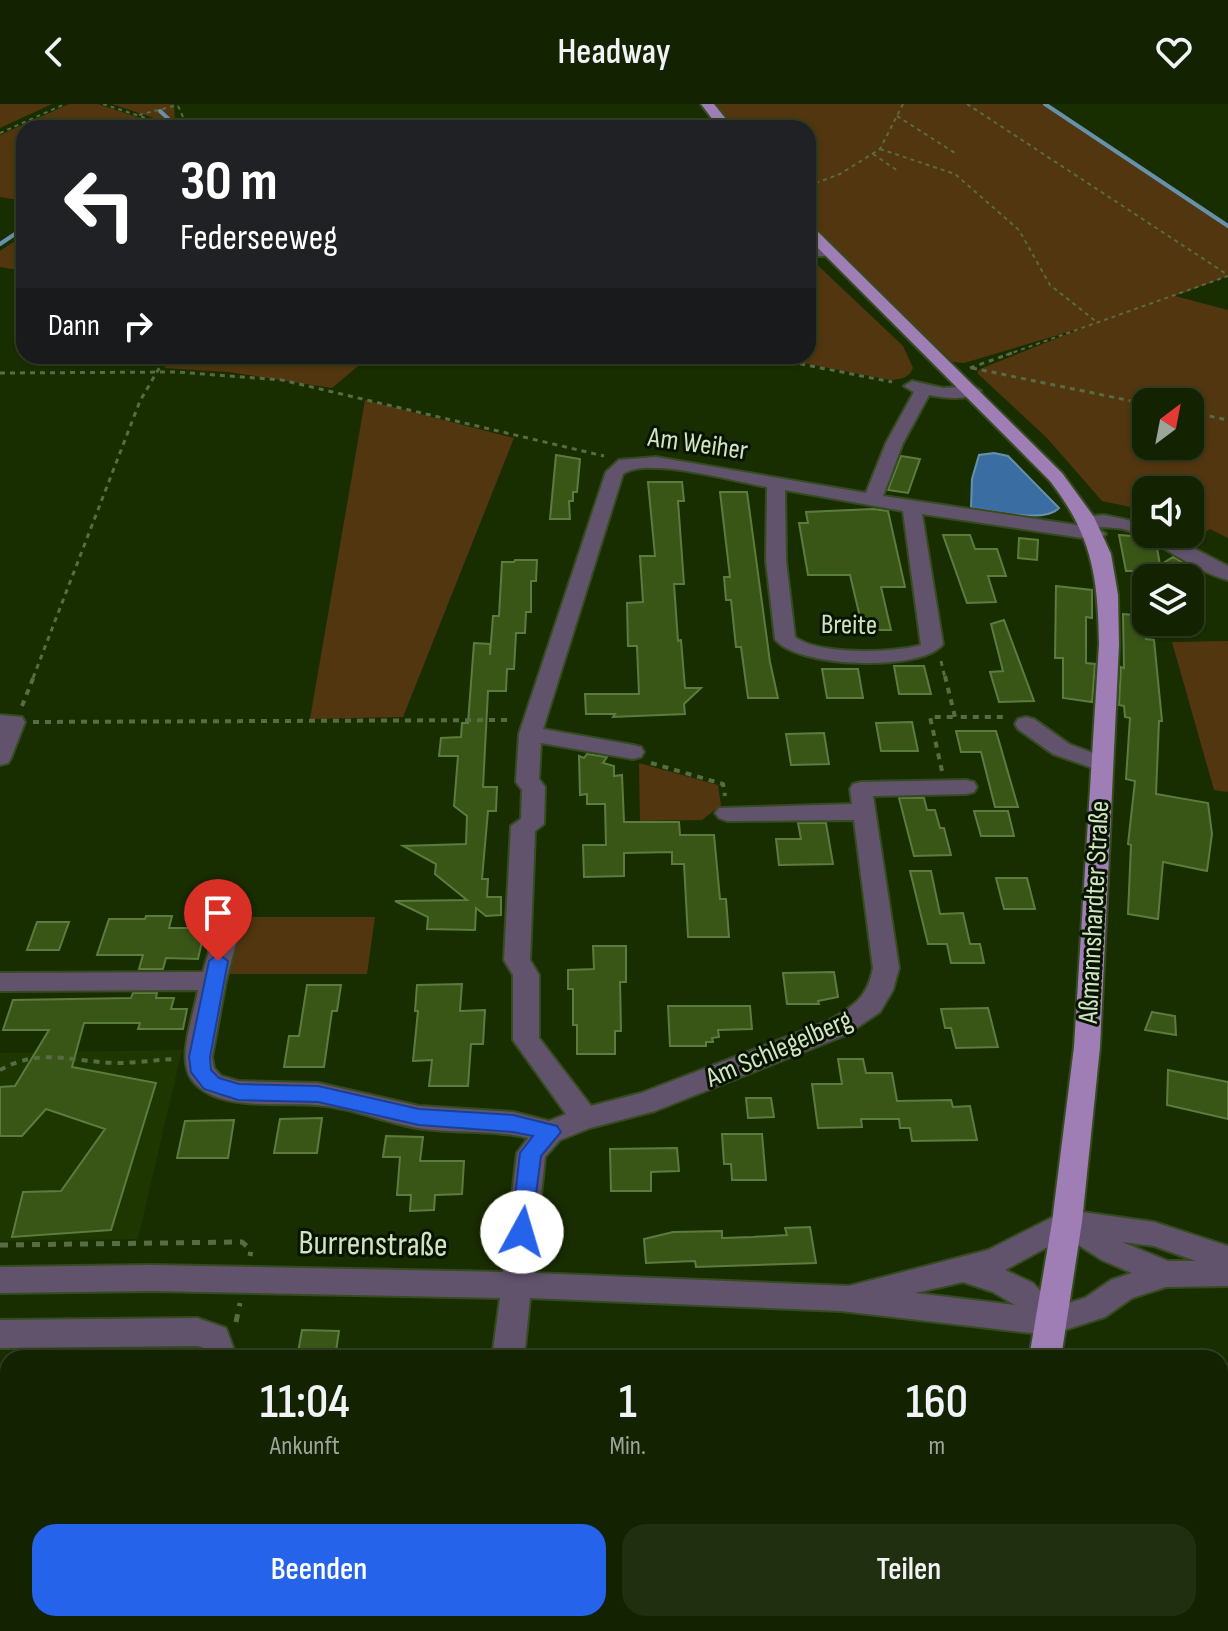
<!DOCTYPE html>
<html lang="de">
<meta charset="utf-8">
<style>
body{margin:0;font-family:"Sofia Sans Condensed",sans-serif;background:#202f0f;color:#f1f3f6;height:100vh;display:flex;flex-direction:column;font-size:30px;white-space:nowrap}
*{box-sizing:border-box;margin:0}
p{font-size:26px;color:#9da499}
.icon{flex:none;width:44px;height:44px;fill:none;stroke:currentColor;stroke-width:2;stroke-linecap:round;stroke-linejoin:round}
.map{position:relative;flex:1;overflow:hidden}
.sheet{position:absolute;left:0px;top:1246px;width:1228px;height:282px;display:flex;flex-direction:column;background:#132200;border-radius:24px 24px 0 0;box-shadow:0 2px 6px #0004,0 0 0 2px #323f22}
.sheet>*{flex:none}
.guide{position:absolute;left:16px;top:16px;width:800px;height:244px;border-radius:24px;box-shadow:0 2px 6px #0004,0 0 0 2px #323f22;background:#202124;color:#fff;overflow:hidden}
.needle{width:52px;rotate:32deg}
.tools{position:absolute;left:1132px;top:284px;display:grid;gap:16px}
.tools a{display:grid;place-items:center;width:72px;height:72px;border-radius:16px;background:#132200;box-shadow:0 2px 6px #0004,0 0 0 2px #323f22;font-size:40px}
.pin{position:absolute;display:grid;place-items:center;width:68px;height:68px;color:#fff;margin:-82px -34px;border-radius:50% 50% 50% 0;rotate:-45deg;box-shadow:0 0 8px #0007}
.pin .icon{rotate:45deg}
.me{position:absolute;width:88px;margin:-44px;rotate:6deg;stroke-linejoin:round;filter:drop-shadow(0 0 6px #0008)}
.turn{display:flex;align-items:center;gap:28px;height:168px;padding:0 32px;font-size:36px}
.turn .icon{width:104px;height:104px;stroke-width:2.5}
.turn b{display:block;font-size:56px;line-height:68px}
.then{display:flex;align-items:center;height:76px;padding:0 32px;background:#0003;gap:16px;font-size:30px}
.eta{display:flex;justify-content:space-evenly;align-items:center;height:136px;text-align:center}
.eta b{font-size:48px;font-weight:600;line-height:56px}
.button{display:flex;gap:16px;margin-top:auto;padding:16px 32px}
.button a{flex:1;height:92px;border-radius:24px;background:#2563eb;color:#fff;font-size:32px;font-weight:600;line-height:92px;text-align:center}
.button a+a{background:#202f0f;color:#f1f3f6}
header{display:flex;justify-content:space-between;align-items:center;height:104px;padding:0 32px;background:#132200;font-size:36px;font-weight:600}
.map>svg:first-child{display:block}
.built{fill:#1e3600}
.green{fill:#52360f;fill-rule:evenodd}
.water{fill:#3a6da2;stroke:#6790ac;stroke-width:2}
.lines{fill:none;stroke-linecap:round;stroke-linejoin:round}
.stream{stroke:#6790ac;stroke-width:4}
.building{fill:#395617;stroke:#5c7c3d;stroke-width:2}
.minor-casing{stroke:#364b1f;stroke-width:4}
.major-casing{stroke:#364b1f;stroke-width:4}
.path-far3{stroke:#586c43;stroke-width:2;stroke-dasharray:4 4;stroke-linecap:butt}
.path-far2{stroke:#586c43;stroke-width:3;stroke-dasharray:5 5;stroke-linecap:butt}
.path-far1{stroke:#586c43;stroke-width:4;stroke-dasharray:6 6;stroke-linecap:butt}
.path{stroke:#586c43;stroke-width:5;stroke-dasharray:8 8;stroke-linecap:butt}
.minor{fill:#62536d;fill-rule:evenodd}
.major{fill:#9e7eb4;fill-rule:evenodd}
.route{fill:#2563eb;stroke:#184099;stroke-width:2}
.labels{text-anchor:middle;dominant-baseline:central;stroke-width:6;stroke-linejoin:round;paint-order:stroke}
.street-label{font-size:28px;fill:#d1e3c2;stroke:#081400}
.near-street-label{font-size:34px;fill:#d1e3c2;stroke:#081400}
</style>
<header><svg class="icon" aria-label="back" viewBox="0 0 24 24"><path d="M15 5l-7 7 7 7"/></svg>Headway<svg class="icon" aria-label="heart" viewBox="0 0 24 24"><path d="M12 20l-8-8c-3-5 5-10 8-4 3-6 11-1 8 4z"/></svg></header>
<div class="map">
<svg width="1228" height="1527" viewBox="0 0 1228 1527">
<rect width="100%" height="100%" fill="#192e00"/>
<path class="built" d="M182,946l-44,189 -138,2v-188z"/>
<path class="green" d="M0,0h52l-52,24z
M69,0h29l72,24h-146v73l-24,-4v-62z
M112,0h62l1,17 8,7z
M713,0h332l183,122v50l-53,20 53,14v228l-18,-9 -24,16 -21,-11h25v-44h-44v34l-3,-2 2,-12 -43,-9 -55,-63 -70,-65 3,-4 105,-42 -121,36 -11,-1 -120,-112 -25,-28v-94h-76zM1146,298h44v44h-44z
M24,131v36l-24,-4v-16z
M808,152l95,90 10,22c-5,11 -12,11 -23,12l-122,-24h40z
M175,252h195l-38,32 -103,-16 -65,-4z
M365,296l149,38 -111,279 -93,2z
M1228,537v151l-14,-2 -42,-148z
M639,659l79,22 3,20 -19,15 -62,1z
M241,813h134l-8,57h-138z"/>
<path class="water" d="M994,349l14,3 51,52c-15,16 -67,2 -88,0l1,-29 7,-24z"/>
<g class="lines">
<path class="stream" d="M1045,0l183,122
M160,7l17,16
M0,140l24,-16"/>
</g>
<path class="building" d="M556,351l24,4 -3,33h-4v9h-4l1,18h-20z
M901,352l19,3 -12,34 -20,-3z
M648,378h34l2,19h-6l6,83h-10l4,57 3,-1 4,48h16l-17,16 1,10 -72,3 2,-3h-29l-1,-20h54l-2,-48h-9l-1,-43 16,-1 -3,-46h15z
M720,388h27l23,170 8,36h-30l-7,-51h-5l-5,-47h-5l-2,-23h6z
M873,405l15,2 17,76h-24l10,43h-28l-13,-55h-42l-9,-52h9l-2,-11z
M943,431h27l5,14h22l9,27h-18l8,26 -29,1z
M1119,431l14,1 24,12 3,17 13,-8 17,10 2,11 -57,-3 -1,-4h-8z
M1019,434l19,2 -1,20 -19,-2z
M515,456h22l-1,21h-5v31h-5l-1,21h-9l-2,36h-7l-1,22h-18l-5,96h14l-1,24h-8l-6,68h6l-1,18h14v18l-15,1 -10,-8 -1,22 -48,-1 1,-12 -33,-16 72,-1 -32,-26 1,-10 -33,-18 63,-2 1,-28 -13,-10 4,-50h-19l2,-18 20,-1 1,-14h6l6,-80 16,1v11l3,-39h6l3,-54h12z
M1056,482l36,4v28l-6,-1v46l9,1 -3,38 -29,-4v-40h-8z
M1123,510l22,2 1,23 8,1 8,81h-3l-3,73 52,9 4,31 -5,37 -44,-9 -5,57 -30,-5 3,-69 -3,-1 7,-63 -9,-2 4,-61 -5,-1 -1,-11 -5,-1 2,-38 3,1z
M1004,516l30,81 -35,1 -9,-30 13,-1 -12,-47z
M894,562h30l7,28h-32z
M822,565h36l5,29h-36z
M912,618l6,29h-37l-5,-28z
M956,627h40l22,76h-23l-14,-55h-20z
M824,629l5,31 -38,1 -5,-31z
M587,650l20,3 -4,6 11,3v10l8,-1 2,47h55l1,13h34l6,64h6l3,38h-41l-4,-73h-12v-12l-48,1v23l-40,1 -1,-32h23l-1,-41h-18v-10l-7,1 -1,-39 5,2z
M899,694h25l3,12h8l5,18h4l7,27 -37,1z
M974,707h34l6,25h-33z
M798,719h28l7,41 -54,1 -3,-26h25z
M910,767h21l9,43 23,-1 7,31h10l4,19h-33l-4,-19h-19z
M996,774h31l8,31h-31z
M146,812h26l-3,12h36l-7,31 -32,-1 -3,11h-24l4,-14h-46l12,-36h36z
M37,818h32l-10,28h-32z
M593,842h33v36h-6l1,49h-6v23h-38v-29h-4v-36h-5v-19l26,-1z
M834,868l4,25 -20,4 1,3h-32l-4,-31z
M462,880l-2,27 25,-1 -2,34h-12l-3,42h-39l3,-26 -19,1 5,-50h-3l2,-26z
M307,881h34l-4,26h-5l-8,56h-40l5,-31h10z
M133,889h24l-1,5h18l-3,11h16l-4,20h-45l2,-6h-56l-12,44 84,16 -45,147 -99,7 11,-45 38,-1 44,-62 -59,-20 -24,27h-22v-49l15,-1 34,-56h-46l10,-30 118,-2z
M668,902h82l2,23 -34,1 1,7 -7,1 1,4h-7v4h-36z
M988,904l10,39 -42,1 -5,-20h-6l-4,-19z
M1152,908l23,4 1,19 -31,-5z
M838,955h25l3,14h26l5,28 54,-1 2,7 17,-1 7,34 -65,1 -2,-13h-10l-1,-9h-38l1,8 -44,1 -6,-44h30z
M1168,966l60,12v37l-61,-14z
M746,994h25l3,19 -26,1z
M322,1014l-5,35h-43l6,-34z
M234,1016l-6,38h-51l8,-37z
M722,1030h40l4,46h-34l-1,-16h-7z
M386,1032l37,1 -3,24h44l-2,33 -27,1 -1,15 -24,1 1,-16h-14l3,-38h-17z
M677,1044l2,23 -28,1v19h-40l-1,-42z
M810,1123l6,36 -120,4 -1,-6 -49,2 -2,-24 29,-7 49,-1v7l31,-1 34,-2 -2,-7z
M302,1226l37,1 -4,27h-38z"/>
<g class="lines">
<g class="minor-casing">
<path id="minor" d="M808,144h19l7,4 -7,4h-19z
M912,277l31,7 30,-2 8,5c-12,10 -37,7 -52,4l-26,48 -20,53 213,32 10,6 -10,6 -174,-26 21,130c-20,28 -147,24 -168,-5l-9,-78 1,-74c-30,-5 -121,-31 -144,-13l-80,255 90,16 8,2 3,5 -3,5 -8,2 -92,-16 -2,36 6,8 -1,37 -9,7 -5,129 9,15v63l52,68 50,-13 187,-72c25,-14 40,-24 45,-53l-19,-148 -127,1 -8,-3 -4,-5 4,-5 133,-4 -2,-15 3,-5 8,-2 105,-2 8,2 3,5 -3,5 -8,2 -93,2 26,172 -6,22 -13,22 -34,23 -191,76 -65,17 -30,12 -15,17 -12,116 316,13 139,-36 79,-40 87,12 74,24v40l-62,1 -34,11 -27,19 -56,18 -208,-24 -311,-13 -6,60h-32l8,-60 -349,-7 -151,2v-26l151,-2 352,7 14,-119 11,-15c-36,-9 -74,-4 -111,-10 -34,-6 -67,-21 -102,-23 -35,-3 -99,7 -123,-25 -16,-21 2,-65 6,-90l-198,1v-18l203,-1 15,-52 3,-6 9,-3 9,3 3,6 -16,61 -14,76 2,11 7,8 17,5 80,2 101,23 94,6 36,9 17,-7 -53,-74v-65l-9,-15 7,-134 10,-7 1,-29 -6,-8 3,-48 87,-262 13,-12 37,-3 210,36 20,-50 28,-51 -10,-6zM785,386l118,21 18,134c-28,8 -103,10 -126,-8l-9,-76zM1066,1133l36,23 30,13 -21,7 -26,18 -30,9 -22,-24 -28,-13zM1122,1138l32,4 42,15h-28zM963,1178l30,10 22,13 -100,-12z
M1104,411l42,9v10h20l62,32v14c-36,-9 -66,-38 -101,-50 -14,-5 -37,1 -47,-9l2,-4z
M0,611l22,2 3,5 -14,36 -3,5 -8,2z
M1026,613l8,2 35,25 40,15 3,5 -3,5 -8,2 -48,-17 -35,-25 -3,-5 3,-5z
M197,1214l29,10 11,30h-32l-3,-11 -5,-1 -197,2v-28z
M155,1520h36l-1,7h-36z
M464,1520h36l-1,7h-36z"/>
</g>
<g class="major-casing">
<path id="major" d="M701,0h13l19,24h-14z
M808,122l5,1 249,246 32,44 17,37 7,41 1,49 -19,403 -18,175 -21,136h-32l23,-136 22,-175 25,-403c-1,-67 -7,-109 -49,-163l-242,-243z
M993,1520h36l-1,7h-36z"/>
</g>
<path class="path-far3" d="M103,0l73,24
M967,0l261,171
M178,2l10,22
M139,11l39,-10
M897,12l58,37
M0,29l65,-29
M880,45l75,25 64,56 31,55 48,38
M873,50l25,17
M808,82l32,-12 40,-25 23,-45
M1006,251l222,-79"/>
<path class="path-far2" d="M761,252l131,26
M970,264l42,-15
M972,264l174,36
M0,269l177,-1 105,8 322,76
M1190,308l38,8
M941,557l4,17
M33,574l107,-277 18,-31 13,-14"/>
<path class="path-far1" d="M945,572l10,41h50
M22,602l12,-30
M33,618l479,-2
M651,659l72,21 2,12
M942,667l-12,-54h25
M0,966c41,-23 72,-8 117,-7 19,0 38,-3 57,-4"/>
<path class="path" d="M0,1141l242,-3 9,8 -1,6
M236,1218l4,-19
M1220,1286l8,7"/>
<use href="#minor" class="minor"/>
<use href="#major" class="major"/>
</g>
<path class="route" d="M218,850l10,7 -18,96 1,13 8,8 20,6 79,2 101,23 94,6 44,11 4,6 -20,24 -11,83 -8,2 -8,-2 -3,-7 9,-79 13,-17 -20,-4 -94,-7 -101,-23 -80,-2 -34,-11 -13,-17 -2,-15 20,-96z"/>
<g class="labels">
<g class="street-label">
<text transform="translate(698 340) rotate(8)">Am Weiher</text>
<text transform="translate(849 521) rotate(1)">Breite</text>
<text transform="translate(1094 808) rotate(-87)">Aßmannshardter Straße</text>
<text transform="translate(779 945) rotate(-23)">Am Schlegelberg</text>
</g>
<g class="near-street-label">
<text transform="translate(373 1140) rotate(1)">Burrenstraße</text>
</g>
</g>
</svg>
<div class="tools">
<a><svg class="needle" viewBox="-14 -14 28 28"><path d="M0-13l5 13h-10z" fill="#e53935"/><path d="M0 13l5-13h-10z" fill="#9da499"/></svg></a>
<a><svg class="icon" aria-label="sound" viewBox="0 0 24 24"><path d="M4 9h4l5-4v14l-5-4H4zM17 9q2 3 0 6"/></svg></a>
<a><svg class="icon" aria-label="layers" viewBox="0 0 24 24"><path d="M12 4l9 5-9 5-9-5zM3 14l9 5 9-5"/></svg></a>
</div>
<div class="pin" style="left:218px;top:857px;background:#d93025"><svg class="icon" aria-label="arrive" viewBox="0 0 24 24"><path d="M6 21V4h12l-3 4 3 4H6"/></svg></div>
<svg class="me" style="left:522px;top:1128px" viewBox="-20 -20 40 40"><circle r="19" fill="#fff"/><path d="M0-13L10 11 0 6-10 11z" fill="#2563eb"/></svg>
<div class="guide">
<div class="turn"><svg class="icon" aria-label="left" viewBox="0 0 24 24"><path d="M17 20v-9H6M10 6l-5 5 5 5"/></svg><div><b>30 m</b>Federseeweg</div></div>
<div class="then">Dann<svg class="icon" aria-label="right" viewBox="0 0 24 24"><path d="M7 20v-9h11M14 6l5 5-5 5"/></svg></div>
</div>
<section class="sheet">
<div class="eta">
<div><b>11:04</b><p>Ankunft</p></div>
<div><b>1</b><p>Min.</p></div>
<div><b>160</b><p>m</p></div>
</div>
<div class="button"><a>Beenden</a><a>Teilen</a></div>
</section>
</div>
